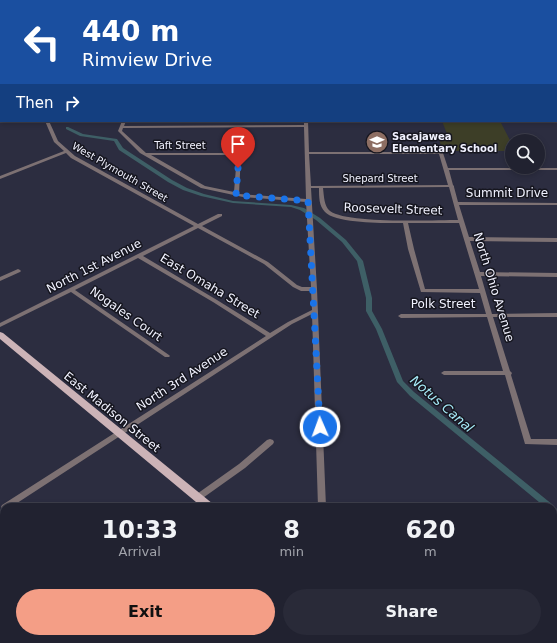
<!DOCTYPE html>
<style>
body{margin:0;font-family:"DejaVu Sans",sans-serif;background:#292a38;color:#f1f3f6;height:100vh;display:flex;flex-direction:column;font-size:15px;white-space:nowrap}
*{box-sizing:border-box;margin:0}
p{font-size:13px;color:#a2a4ab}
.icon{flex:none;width:22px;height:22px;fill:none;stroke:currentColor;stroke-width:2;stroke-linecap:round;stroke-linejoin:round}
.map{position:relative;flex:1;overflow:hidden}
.side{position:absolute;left:0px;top:503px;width:557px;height:140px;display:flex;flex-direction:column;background:#212230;border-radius:12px 12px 0 0;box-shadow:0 2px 6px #0003,0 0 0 1px #3e3f4c}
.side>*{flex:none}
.top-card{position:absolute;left:0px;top:0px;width:557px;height:122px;box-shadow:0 2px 6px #0003,0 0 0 1px #3e3f4c;background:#1a4fa0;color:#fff;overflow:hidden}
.controls{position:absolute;left:505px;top:134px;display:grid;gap:8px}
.controls a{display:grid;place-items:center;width:40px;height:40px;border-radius:50%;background:#212230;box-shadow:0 2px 6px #0003,0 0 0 1px #3e3f4c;font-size:20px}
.pin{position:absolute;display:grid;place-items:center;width:34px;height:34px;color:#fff;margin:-41px -17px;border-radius:50% 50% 50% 0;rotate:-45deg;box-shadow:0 0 4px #0007}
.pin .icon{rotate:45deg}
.me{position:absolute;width:44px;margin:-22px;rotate:358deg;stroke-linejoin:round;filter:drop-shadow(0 0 3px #0008)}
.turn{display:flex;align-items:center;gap:14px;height:84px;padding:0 16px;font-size:18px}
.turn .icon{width:52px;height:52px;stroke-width:2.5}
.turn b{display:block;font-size:28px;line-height:34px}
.then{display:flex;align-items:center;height:38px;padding:0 16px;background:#0003;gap:8px;font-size:15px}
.eta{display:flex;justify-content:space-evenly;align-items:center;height:68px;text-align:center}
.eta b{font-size:24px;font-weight:700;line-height:28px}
.button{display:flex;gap:8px;margin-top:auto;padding:8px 16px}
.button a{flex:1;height:46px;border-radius:24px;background:#f49e86;color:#111;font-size:16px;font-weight:700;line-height:46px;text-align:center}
.button a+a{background:#292a38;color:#f1f3f6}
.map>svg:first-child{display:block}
.green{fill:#3d3e27}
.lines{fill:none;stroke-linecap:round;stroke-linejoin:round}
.canal{fill:#3e5f66;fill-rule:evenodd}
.minor{fill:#7d7173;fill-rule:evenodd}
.major{fill:#ccb3b7;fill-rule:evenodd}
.route{stroke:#1a73e8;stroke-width:7;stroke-dasharray:0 12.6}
.labels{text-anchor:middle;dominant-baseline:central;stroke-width:3;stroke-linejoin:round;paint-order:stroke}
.far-poi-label{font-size:10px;font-weight:bold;fill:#f1f2ff;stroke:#16161f;text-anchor:start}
.far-street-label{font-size:10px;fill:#f1f2ff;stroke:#16161f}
.street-label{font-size:12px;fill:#f1f2ff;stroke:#16161f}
.water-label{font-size:13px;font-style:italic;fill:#a7ebf9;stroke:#16161f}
</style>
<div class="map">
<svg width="557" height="643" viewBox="0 0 557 643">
<rect width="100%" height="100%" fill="#2c2d40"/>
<path class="green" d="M303,0h254v35l-1,-34z
M442,121h58l12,23v7h-69l-6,-17h10z"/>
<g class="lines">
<path class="canal" d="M488,0h4l-1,1h-4z
M556,74h1v2h-1z
M66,127h2l15,7 34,5 6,9 49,32 15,8 17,6 29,7 58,4 13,3 16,10 26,22 17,21 9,37v13l10,18 21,52 11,11 139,113 1,2 3,2v9l-4,-2v-9h-8l-135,-111 -13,-14 -21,-53 -10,-18v-13l-9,-37 -15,-19 -26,-22 -16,-10 -9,-3 -58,-4 -32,-7 -18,-6 -15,-8 -49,-32 -5,-9 -34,-5 -14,-7z"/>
<path class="minor" d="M27,0h4l-1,1h-4z
M121,0h4v1h-4z
M164,0h4v1h-4z
M210,0h4l-1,1h-4z
M296,0h4v1h-4z
M0,35h1v2h-1z
M45,121h4l9,20 17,15 123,68 20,-10h4v2l-20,10 66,36 29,23 5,2h9l-5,-85 -63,-5 -42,-9 -61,-35 -22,-22 4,-10h4l-2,5 180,-1v-4h4l1,31h132l2,1 5,15h109v2h-108l4,15 1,1v1l4,15 99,1v2h-98l10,32 88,1v4l-87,-1 10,31 77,1v4l-76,-1 11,38 65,-1v4h-64l17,54 2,2 -1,2 20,64h26v6l-32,-1 -20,-69h-61l-3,-2 3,-2h59l-16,-54 -86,1 -3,-2 3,-2h85l-6,-21 -59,-1 -13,-43 -5,-26c-16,0 -67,1 -78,-11 -6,-6 -6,-15 -6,-24h-8l6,101 9,218h-8l-6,-193 -20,10 -281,183h-7v3l-2,-1 -1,-2 1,-2 264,-169 -53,-34 -75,-44 -63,32 94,65 1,1 -1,1h-4l-94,-65 -71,35v-4l194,-97 -123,-68 -5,-5 -66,26v-3l64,-25 -10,-9zM304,127l2,72 -67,-5 2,-41h-95l-24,-22 1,-3zM309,154h130l9,31 -137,1zM151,155h86l-3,37 -29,-6zM449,187l9,33c-23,0 -111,4 -128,-9 -6,-5 -6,-15 -7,-23zM408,223h51l20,66h-54l-11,-40zM198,228l66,36 29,23 8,4h10l1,19 -24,12 -18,11 -53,-33 -74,-44z
M18,269l2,1 1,1 -1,1 -20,9v-4z
M270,439l3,1 1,2 -1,2 -28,24 -45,32 -3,1 -3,-1 -1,-2 1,-2 45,-32 28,-24z
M221,639h10l-2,4h-10z"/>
<path class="major" d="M0,332l3,1 210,171 1,3h-12l-202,-168z
M321,639h12v4h-12z"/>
</g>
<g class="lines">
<path class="route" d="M238,168l-2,27 72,6 12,226"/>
</g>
<defs>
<g id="school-disc" transform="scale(1.15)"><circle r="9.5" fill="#8d6e63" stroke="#16161f"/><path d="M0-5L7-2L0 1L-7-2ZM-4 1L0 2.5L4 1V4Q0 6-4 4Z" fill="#fff"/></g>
</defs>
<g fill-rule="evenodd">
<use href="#school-disc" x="377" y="142"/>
</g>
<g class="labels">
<g class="far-poi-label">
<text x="392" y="136">Sacajawea<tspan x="392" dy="12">Elementary School</tspan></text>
</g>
<g class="far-street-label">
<text x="180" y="145">Taft Street</text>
<text transform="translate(120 172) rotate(30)">West Plymouth Street</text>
<text x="380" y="178">Shepard Street</text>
</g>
<g class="street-label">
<text x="507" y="193">Summit Drive</text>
<text transform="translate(393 209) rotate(2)">Roosevelt Street</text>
<text transform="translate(94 266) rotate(-27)">North 1st Avenue</text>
<text transform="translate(210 286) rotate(31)">East Omaha Street</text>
<text transform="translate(494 287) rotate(73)">North Ohio Avenue</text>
<text x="443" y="304">Polk Street</text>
<text transform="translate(126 314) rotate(35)">Nogales Court</text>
<text transform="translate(182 379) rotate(-33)">North 3rd Avenue</text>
<text transform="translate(112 412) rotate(39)">East Madison Street</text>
</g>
<g class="water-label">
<text transform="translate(442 404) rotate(41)">Notus Canal</text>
</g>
</g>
</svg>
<div class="controls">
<a><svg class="icon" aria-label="search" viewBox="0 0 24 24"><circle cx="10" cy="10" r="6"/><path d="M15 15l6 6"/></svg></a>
</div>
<div class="pin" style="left:238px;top:168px;background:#d93025"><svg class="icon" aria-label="arrive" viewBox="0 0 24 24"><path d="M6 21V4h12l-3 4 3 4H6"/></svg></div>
<svg class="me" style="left:320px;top:427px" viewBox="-20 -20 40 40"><circle r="17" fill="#1a73e8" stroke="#fff" stroke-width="3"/><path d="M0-11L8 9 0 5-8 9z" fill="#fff"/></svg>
<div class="top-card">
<div class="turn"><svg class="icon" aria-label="left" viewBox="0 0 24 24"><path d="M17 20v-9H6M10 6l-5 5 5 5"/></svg><div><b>440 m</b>Rimview Drive</div></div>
<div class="then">Then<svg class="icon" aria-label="right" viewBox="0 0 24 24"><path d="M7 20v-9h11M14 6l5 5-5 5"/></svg></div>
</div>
<section class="side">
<div class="eta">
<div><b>10:33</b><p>Arrival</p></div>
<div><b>8</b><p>min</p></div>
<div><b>620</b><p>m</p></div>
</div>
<div class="button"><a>Exit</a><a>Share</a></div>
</section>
</div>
